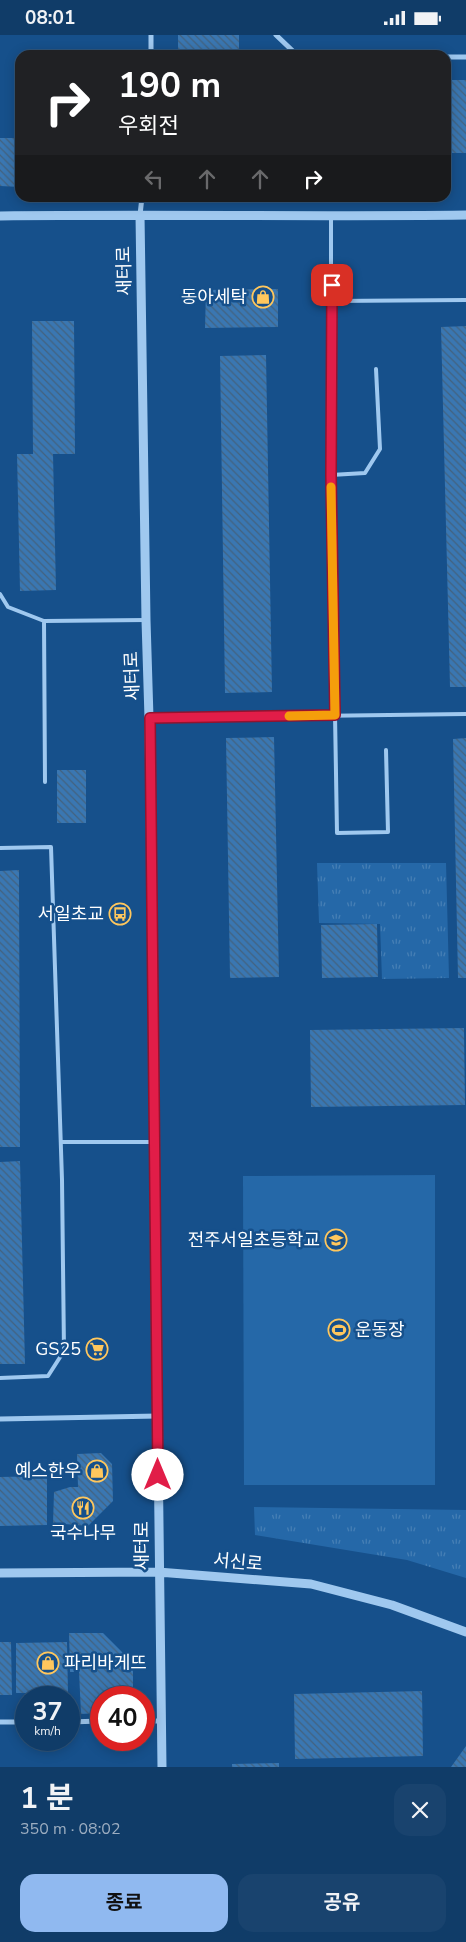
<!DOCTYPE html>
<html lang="ko">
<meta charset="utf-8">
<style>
body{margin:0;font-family:"Nunito Sans","Noto Sans KR",sans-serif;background:#19436e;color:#f1f3f6;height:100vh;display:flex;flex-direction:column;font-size:19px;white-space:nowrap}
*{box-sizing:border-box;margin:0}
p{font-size:16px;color:#9cadc0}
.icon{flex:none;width:28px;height:28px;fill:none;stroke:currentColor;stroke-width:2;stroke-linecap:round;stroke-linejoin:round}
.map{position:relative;height:1732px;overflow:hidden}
.panel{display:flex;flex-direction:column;background:#103c68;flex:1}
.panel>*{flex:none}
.top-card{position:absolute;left:15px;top:15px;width:436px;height:152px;border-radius:15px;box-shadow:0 2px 12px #0003,0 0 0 1px #30567c;background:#202124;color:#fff;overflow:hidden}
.speed{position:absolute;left:15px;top:1651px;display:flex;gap:10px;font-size:25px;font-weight:700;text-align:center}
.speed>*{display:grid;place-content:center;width:65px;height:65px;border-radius:50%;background:#103c68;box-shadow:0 2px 12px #0003,0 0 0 1px #30567c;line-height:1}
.speed small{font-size:12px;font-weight:400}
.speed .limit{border:8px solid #d22;background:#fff;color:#111}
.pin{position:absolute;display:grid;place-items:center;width:42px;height:42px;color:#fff;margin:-21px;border-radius:10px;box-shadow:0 2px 8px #0006}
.me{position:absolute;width:55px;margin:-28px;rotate:0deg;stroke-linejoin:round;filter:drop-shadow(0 0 4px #0008)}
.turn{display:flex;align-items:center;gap:18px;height:105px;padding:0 20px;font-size:22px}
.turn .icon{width:65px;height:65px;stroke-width:2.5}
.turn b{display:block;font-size:35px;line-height:42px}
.lanes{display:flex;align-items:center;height:48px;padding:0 20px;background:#0003;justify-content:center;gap:25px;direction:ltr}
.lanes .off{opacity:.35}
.round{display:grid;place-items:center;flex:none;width:52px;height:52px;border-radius:15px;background:#19436e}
.overview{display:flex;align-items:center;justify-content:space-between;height:85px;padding:0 20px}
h1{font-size:30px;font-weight:700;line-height:38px}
.action{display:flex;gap:10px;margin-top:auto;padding:10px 20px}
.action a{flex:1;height:58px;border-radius:15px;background:#90b9f0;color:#111;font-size:20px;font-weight:700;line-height:58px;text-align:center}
.action a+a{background:#19436e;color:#f1f3f6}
.status{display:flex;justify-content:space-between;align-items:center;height:35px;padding:0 25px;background:#103c68;direction:ltr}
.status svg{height:14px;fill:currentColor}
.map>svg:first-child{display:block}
.grass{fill:#2568a8}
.park{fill:url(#park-tufts)}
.building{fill:url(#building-back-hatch)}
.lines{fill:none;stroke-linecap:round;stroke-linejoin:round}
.service{stroke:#9fc8ef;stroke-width:4}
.minor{stroke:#9fc8ef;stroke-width:5}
.tertiary{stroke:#9fc8ef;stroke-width:9}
.route-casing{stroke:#92132f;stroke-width:12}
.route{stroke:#e11d48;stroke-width:9}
.slow{stroke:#f59e0b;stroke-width:9}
.labels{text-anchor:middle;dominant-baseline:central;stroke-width:5;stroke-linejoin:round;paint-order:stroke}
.street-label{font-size:18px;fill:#fff;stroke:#16508b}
.poi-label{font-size:18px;fill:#fff;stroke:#16508b;text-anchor:end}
</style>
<div class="status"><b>08:01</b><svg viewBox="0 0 49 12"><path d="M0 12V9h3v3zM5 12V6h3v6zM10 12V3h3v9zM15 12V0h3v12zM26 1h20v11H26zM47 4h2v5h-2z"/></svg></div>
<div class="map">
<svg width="466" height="1732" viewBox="0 0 466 1732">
<defs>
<pattern id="park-tufts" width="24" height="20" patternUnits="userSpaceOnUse" patternTransform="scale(1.25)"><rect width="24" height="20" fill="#2568a8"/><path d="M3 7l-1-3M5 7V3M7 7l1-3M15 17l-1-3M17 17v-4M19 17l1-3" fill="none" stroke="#467fb5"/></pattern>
<pattern id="building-back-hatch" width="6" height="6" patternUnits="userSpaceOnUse" patternTransform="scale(1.25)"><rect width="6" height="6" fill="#3a77b2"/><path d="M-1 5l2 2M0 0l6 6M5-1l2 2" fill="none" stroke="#43627f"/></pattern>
</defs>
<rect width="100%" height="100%" fill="#16508b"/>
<path class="grass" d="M435,1140v310h-191l-1,-309z"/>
<path class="park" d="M317,828h129l3,115 -67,1 -2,-55 -61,-1z
M254,1472l212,3v68l-59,-18 -152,-25z"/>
<path class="building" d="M178,0h61v14h-61z
M446,45h20v73h-20z
M0,103h20v49l-20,-1z
M278,254v38l-73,1 1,-38z
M32,286h42l1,133h-22l3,136 -36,1 -3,-137h16z
M466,291v361h-16l-9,-360z
M266,320l6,337 -47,1 -5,-337z
M274,702l5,240 -49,1 -4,-240z
M466,703v240h-8l-5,-239z
M57,735h29v53h-29z
M19,835l1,277h-20v-276z
M377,889l1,53 -56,1 -1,-53z
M464,993l1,77 -154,2 -1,-77z
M20,1126l5,203h-25v-202z
M101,1418l11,11 1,37 -25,25 -35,-3 1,-31 16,-5h8l-1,-33z
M47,1441v49l-47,1v-49z
M69,1598h34l30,30v34h-32v16l-20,1 -2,-42h-9z
M0,1607h11l1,53h-12z
M67,1607l1,51h-52v-50z
M422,1656l1,65 -128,3 -1,-65z
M466,1711v21h-15z
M279,1728v4h-47v-3z"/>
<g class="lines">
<path class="service" d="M331,182v258l6,358 51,-1 -2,-82
M332,266l134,-1
M331,440l34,-2 15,-24 -4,-80
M0,559l8,13 36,14 1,161
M44,586l102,-1
M149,683l317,-4
M0,813l51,-1 11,333 2,171 -16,25 -48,2
M61,1107h93"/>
<path class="minor" d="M151,0v20
M276,0l21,20
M446,22h20
M140,180l2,-18
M0,1384l158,-3
M144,1686h17
M0,1687h26
M69,1687l32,-1"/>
<path class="tertiary" d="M140,180l6,405 3,98 13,1049
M0,181c155,-2 311,1 466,-1
M0,1538l158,-1 153,12 81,21 74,27"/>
</g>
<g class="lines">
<g class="route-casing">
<path id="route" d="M158,1440l-8,-757 185,-3 -4,-240 1,-190"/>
</g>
<use href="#route" class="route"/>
<path class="slow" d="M289,681l46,-1 -4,-228"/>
</g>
<defs>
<g id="shop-ring" transform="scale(1.125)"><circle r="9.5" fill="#16508b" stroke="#ffc75d" stroke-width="1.5"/><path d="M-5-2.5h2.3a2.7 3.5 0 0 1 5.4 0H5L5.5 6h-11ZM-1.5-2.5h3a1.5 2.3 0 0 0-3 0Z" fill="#ffc75d"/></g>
<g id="bus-ring" transform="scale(1.125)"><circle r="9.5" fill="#16508b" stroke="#ffc75d" stroke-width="1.5"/><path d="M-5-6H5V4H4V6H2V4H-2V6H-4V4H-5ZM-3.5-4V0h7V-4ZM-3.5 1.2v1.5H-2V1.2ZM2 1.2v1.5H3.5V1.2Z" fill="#ffc75d"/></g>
<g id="school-ring" transform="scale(1.125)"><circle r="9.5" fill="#16508b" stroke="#ffc75d" stroke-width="1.5"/><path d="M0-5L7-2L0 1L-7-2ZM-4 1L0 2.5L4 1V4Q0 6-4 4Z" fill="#ffc75d"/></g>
<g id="stadium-ring" transform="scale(1.125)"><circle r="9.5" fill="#16508b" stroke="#ffc75d" stroke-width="1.5"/><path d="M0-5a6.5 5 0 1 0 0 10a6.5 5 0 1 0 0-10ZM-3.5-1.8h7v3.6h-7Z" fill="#ffc75d"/></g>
<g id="supermarket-ring" transform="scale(1.125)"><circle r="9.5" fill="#16508b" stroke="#ffc75d" stroke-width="1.5"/><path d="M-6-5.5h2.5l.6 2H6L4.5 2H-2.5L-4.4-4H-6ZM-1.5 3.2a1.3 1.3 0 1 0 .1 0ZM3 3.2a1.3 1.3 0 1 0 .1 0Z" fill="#ffc75d"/></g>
<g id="restaurant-ring" transform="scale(1.125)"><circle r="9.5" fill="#16508b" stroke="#ffc75d" stroke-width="1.5"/><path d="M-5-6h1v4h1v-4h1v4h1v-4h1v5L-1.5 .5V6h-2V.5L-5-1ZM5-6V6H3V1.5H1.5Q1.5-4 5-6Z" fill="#ffc75d"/></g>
</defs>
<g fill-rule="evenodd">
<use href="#shop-ring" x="263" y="262"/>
<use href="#bus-ring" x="120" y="879"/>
<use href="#school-ring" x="336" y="1205"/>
<use href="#stadium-ring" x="339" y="1295"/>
<use href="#supermarket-ring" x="97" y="1314"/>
<use href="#shop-ring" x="97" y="1436"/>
<use href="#restaurant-ring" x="83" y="1473"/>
<use href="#shop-ring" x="48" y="1628"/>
</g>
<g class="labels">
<g class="street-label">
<text transform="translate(124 236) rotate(-91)">새터로</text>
<text transform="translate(132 641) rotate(-92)">새터로</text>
<text transform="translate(142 1511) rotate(-90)">새터로</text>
<text transform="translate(238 1527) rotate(5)">서신로</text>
</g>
<g class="poi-label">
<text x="247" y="262">동아세탁</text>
<text x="104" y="879">서일초교</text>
<text x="320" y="1205">전주서일초등학교</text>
<text x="355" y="1295" text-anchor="start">운동장</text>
<text x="81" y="1314">GS25</text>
<text x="81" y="1436">예스한우</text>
<text x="83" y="1498" text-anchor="middle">국수나무</text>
<text x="64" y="1628" text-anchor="start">파리바게뜨</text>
</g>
</g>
</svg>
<div class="speed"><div>37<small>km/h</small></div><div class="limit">40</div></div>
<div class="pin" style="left:332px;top:250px;background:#d93025"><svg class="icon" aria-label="arrive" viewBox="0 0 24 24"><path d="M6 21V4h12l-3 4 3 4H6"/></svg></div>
<svg class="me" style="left:158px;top:1440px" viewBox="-20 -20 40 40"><circle r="19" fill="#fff"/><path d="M0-13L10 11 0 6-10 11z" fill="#e11d48"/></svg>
<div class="top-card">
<div class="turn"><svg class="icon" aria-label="right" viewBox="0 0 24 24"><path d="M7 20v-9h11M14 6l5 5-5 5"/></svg><div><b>190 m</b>우회전</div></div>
<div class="lanes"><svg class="icon off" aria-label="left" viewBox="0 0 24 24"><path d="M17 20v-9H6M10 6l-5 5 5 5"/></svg><svg class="icon off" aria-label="ahead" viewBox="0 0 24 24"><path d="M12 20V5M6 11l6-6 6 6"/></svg><svg class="icon off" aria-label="ahead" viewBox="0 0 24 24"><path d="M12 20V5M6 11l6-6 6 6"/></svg><svg class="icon" aria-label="right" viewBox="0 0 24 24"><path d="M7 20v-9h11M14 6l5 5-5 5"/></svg></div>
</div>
</div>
<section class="panel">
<div class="overview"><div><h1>1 분</h1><p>350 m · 08:02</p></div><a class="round"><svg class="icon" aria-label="close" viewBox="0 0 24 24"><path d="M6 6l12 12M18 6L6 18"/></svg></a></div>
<div class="action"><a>종료</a><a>공유</a></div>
</section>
